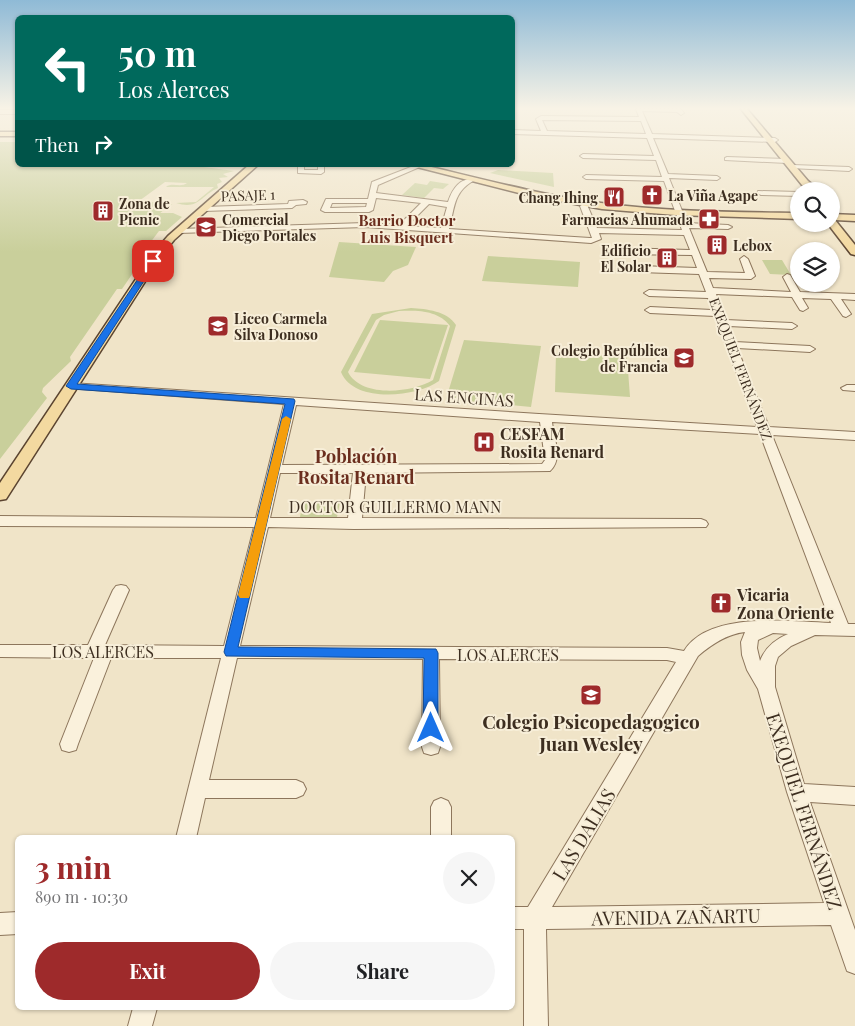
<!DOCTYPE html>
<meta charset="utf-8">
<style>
body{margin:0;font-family:"Playfair Display",serif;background:#f6f6f6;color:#202124;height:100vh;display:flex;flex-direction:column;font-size:19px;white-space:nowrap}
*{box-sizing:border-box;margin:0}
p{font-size:16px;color:#757577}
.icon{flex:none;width:28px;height:28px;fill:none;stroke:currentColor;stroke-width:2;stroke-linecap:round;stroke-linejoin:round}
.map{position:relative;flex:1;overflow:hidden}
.panel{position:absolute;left:15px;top:835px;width:500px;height:175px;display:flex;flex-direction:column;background:#fff;border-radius:8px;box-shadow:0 1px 4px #0004}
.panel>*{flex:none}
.top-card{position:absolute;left:15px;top:15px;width:500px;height:152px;border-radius:8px;box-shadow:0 1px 4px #0004;background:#00695c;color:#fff;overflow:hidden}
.tools{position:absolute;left:790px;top:182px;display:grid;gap:10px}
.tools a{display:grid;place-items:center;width:50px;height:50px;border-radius:50%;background:#fff;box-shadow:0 1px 4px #0004;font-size:25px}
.pin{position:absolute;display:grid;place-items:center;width:42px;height:42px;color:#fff;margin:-21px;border-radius:10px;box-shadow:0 2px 8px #0006}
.me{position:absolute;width:55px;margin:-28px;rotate:0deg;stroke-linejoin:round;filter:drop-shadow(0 0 4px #0008)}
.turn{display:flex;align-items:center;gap:18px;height:105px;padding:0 20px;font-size:22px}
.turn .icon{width:65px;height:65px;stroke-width:2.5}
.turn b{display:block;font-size:35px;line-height:42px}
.then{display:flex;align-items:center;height:48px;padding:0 20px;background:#0003;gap:10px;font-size:19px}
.round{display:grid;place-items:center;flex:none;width:52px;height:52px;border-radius:26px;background:#f6f6f6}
.headline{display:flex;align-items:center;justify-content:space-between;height:85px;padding:0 20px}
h1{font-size:30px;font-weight:700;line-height:38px;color:#9e2a2b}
.cta{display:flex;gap:10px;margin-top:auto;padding:10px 20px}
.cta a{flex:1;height:58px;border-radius:30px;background:#9e2a2b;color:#fff;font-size:20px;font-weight:700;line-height:58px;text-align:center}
.cta a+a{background:#f6f6f6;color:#202124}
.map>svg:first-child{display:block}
.green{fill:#c9cf9b;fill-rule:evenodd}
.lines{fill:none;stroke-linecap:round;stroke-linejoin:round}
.minor-casing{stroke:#8d765c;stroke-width:2}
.major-casing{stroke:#5b4430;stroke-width:3}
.minor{fill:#faf1dc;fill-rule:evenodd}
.major{fill:#f3d9a0;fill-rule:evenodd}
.route{fill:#1a73e8;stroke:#114b97}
.slow{fill:#f59e0b}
.labels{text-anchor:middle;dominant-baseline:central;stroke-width:4;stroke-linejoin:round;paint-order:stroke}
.far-street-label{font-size:14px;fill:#3d2e20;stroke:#f7eed8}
.far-poi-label{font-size:14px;font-weight:bold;fill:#3d2e20;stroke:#f7eed8;text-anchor:start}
.far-neighbourhood-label{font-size:15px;font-weight:bold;fill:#6b2e1e;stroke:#f7eed8}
.street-label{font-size:16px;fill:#3d2e20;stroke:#f7eed8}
.poi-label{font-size:16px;font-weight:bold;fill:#3d2e20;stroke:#f7eed8;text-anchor:start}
.neighbourhood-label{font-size:18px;font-weight:bold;fill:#6b2e1e;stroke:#f7eed8}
.near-poi-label{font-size:19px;font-weight:bold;fill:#3d2e20;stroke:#f7eed8}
.near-street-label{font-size:19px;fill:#3d2e20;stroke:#f7eed8}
</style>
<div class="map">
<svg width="855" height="1026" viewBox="0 0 855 1026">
<rect width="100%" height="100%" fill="#f0e4c8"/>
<path class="green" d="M0,142h17l1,23h191l-5,2 30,4 -11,3 5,3 -9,1 3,4 -5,2 1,4c-18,8 -19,22 -42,15l20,-1 18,-15h-48c6,-5 15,1 21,-4l-22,-1 -26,19 33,3 -12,9h13l9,4 -16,14h-7l-12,16 3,1 -28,41h-5l-47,68 1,4 -28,27 -1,4 5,6 -47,61z
M498,170l55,3 1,14 -64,-14z
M430,181l19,3 -6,5 -9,-1 -10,10 -22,-3 13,-12 12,2z
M339,242l77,5 -8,18 -15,6 -9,11 -55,-5z
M488,256l92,6 -2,25 -96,-6z
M762,260h20l9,15 -21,-1z
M411,308c16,1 36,3 45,17l-17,56c-22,16 -85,23 -98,-9l31,-58zM399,311c17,-1 40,-1 51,15l-17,54c-21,13 -72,18 -85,-8l28,-52 8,-5z
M380,320l68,5 -18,54 -76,-7z
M464,340l77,6 -10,61 -85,-8z
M556,353l71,4 3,40 -75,-5z
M303,502h37l-3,15h-37z"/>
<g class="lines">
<g class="minor-casing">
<path id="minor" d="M636,109h45l3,4 -3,2 -4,-3 -35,-1 10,23 123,4 3,2 -3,2 -122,-4 15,36 49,2 3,2 -3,2 -48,-2 18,45 41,2 4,2 -4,2 -39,-1 18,44 38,1 -5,-14 4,-3 4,3 7,17 -4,3 -42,-1 4,10 78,4 -8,-15 4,-3 3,1 10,17 55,2v6l-14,-1 10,15 -5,3 -3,-1 -12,-17 -29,-1 6,10 -5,3 -3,-1 -8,-13 -76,-3 10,26 66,3 5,3 -5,3 -63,-3 6,16 75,4 5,3 -5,3 -73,-4 32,79 86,5v8l-83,-5 76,189h7v12l-40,-1 -24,11 -13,11 -3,9v21l29,97 51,3v18l-45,-3 45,128v44l-8,-3 -16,-46 -285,4 2,97h-24v-97h-12v-22h16l148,-245 -9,-2 -228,-1 1,88 -2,6 -7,2 -7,-2 -2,-6 1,-88 -186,-1 -28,122h87l7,3 3,6 -3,6 -7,3h-91l-9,40h-20l45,-180h-110l-33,86 -2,6 -7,2 -7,-2 -2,-6 34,-86 -94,-1v-12h88l25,-55 3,-4 5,-1 5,1 3,4 -24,55 119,1 30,-119 -254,-1v-10l256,2 28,-114 -217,-16 -2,-2 6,-3 468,31 218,13 -42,-111 -65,-3 -5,-3 5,-3 62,3 -4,-12 -59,-2 -5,-3 5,-3 57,2 -7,-18 -60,-2 -4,-3 4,-3 58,2 -5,-13 -73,-1 -4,-3 4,-3 71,2 -6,-15 -85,-2 2,6 -10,4 -226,-16 -186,6 -4,-2 4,-2 186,-6 34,2 22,-22 -45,-5 -3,12 -4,2h-44l-4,-2 5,-11h42l4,-17 44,-17 6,1 -44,19 -2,8 72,9c4,-12 11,-24 25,-23v2c-20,12 -18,26 -24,48l141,9h2l-12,-32 7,-4 4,2 -3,3 9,21 85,2 -18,-49 -78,-2 -3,-2 3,-2 76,2 -6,-17 -73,-2 -3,-2 3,-2 71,2 -7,-18 -135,-4v-4l29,1 -5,-12 5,-3 98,1zM542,120l99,1 5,13 -99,-3zM332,203h35l-1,4 -36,1zM429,204l18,3 -6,21 -34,-2zM296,405l244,17 5,38 -3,4 -260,1zM552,422l208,12 71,189c-40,-1 -122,-13 -147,28l-17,-3 -427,-2 28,-119 86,2 352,-2 2,-3 -2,-3 -5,-2 -339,-1 4,-45 184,-2c13,-11 4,-33 2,-49zM280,473h73l-5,45h-78zM745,632l-4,10 1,13 5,15 11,19 29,103 37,111 -272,4 146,-251c14,-12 29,-22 47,-24zM773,633l15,1c-14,6 -23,14 -28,27l-3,-13 1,-8z
M0,110h18v4h-18z
M727,157l60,2 3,2 -3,2 -62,-3v-2z
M298,165h6v5h14v-5h6v7l-3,2 -23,-1z
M793,165l56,2 3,2 -3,2 -58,-3v-2z
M758,191l41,1v4l-38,-1 -4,-2z
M303,200l4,2 -1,2 -10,1 -4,3 -88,3 -4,-2 4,-2 84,-3 1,-3z
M847,385h8v6l-12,-1 -2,-2z
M441,798l7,3 3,6v31h-20v-31l3,-6z
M18,912v22l-18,1v-22z
M133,1008h24l-5,18h-24z"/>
</g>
<g class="major-casing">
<path id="major" d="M741,109h6l61,72 12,10h-9l-9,-6z
M0,132h18v4h-18z
M249,165h9l-84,75 -12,15 -156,244 -6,1v-17l154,-231 14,-16z
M409,165h14c59,14 118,30 178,38 66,9 132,9 198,10v6l-124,-4 -73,-6 -71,-13z
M831,214l24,1v6l-20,-1 20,25v10l-4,-1 -23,-30h3z"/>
</g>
<use href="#minor" class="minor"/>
<use href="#major" class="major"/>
</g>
<linearGradient id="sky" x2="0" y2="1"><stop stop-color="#8fbad6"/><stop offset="0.43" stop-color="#f8f3e6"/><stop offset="1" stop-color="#f8f3e6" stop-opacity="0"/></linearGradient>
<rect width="855" height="252" fill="url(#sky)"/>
<path class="route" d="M153,258l4,3 -80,123 217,15 1,2 -57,246 198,2 2,4v75l-2,5 -5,2 -5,-2 -3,-5 1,-70 -198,-2 -2,-4 61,-248 -214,-15 -5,-3 84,-125z"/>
<path class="slow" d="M286,416l5,3 -41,176 -1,3h-9l-2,-3 44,-176z"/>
<defs>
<g id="church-square" transform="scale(1.125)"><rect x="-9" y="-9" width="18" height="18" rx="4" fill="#9e2a2b" stroke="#f7eed8"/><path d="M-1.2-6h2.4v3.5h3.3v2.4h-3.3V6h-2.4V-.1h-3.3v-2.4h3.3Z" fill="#fff"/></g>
<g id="restaurant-square" transform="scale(1.125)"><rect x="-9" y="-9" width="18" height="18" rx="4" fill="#9e2a2b" stroke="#f7eed8"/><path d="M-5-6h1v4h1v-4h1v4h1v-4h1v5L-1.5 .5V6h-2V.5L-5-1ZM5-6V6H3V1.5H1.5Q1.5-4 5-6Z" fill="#fff"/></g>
<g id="building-square" transform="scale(1.125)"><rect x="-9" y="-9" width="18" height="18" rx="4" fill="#9e2a2b" stroke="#f7eed8"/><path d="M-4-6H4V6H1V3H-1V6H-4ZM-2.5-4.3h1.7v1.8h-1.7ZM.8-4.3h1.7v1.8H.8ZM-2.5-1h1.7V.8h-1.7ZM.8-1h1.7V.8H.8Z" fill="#fff"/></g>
<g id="pharmacy-square" transform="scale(1.125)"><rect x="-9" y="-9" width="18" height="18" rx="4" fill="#9e2a2b" stroke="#f7eed8"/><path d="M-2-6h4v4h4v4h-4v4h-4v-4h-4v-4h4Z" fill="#fff"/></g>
<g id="school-square" transform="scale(1.125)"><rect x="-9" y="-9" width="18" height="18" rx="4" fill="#9e2a2b" stroke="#f7eed8"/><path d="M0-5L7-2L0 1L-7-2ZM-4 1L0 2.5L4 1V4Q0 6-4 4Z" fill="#fff"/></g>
<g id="hospital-square" transform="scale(1.125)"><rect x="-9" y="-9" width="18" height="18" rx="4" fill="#9e2a2b" stroke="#f7eed8"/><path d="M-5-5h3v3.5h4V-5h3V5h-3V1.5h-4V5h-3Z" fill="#fff"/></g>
</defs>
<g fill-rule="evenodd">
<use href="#church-square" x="652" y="195"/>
<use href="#restaurant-square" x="614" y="197"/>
<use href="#building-square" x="103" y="211"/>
<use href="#pharmacy-square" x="709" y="219"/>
<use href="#school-square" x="206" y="227"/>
<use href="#building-square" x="717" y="245"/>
<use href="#building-square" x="667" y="258"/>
<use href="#school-square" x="218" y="326"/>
<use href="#school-square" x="684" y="358"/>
<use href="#hospital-square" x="484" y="442"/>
<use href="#church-square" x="721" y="603"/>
<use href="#school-square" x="591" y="695"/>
</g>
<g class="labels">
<g class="far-street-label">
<text transform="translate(248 195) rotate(-2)">PASAJE 1</text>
<text transform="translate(741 369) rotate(69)">EXEQUIEL FERNÁNDEZ</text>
</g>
<g class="far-poi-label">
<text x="668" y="195">La Viña Agape</text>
<text x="598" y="197" text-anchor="end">Chang Ihing</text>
<text x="119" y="203">Zona de<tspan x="119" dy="16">Picnic</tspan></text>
<text x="222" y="219">Comercial<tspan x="222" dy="16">Diego Portales</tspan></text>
<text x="693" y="219" text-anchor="end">Farmacias Ahumada</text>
<text x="733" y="245">Lebox</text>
<text x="651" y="250" text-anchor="end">Edificio<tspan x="651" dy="16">El Solar</tspan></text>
<text x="234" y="318">Liceo Carmela<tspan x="234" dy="16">Silva Donoso</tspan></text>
<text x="668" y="350" text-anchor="end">Colegio República<tspan x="668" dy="16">de Francia</tspan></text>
</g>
<g class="far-neighbourhood-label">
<text x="407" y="220">Barrio Doctor<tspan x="407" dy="17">Luis Bisquert</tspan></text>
</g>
<g class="street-label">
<text transform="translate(464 397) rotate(4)">LAS ENCINAS</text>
<text x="395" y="506">DOCTOR GUILLERMO MANN</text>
<text x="103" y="651">LOS ALERCES</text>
<text x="508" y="654">LOS ALERCES</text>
</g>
<g class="poi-label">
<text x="500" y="433">CESFAM<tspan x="500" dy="18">Rosita Renard</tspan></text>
<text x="737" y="594">Vicaria<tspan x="737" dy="18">Zona Oriente</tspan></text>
</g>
<g class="neighbourhood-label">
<text x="356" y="456">Población<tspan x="356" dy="21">Rosita Renard</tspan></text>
</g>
<g class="near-poi-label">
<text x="591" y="721">Colegio Psicopedagogico<tspan x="591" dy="22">Juan Wesley</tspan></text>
</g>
<g class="near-street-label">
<text transform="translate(805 811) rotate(72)">EXEQUIEL FERNÁNDEZ</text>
<text transform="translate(583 834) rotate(-59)">LAS DALIAS</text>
<text transform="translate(676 916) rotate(-1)">AVENIDA ZAÑARTU</text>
</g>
</g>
</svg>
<div class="tools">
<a><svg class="icon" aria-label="search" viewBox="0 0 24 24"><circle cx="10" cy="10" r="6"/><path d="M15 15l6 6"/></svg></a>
<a><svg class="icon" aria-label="layers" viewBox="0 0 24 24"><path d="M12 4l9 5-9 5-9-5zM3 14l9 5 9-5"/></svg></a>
</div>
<div class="pin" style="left:153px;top:261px;background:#d93025"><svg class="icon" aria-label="arrive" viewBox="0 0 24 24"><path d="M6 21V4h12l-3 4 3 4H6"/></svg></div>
<svg class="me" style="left:431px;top:728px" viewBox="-20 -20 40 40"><path d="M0-17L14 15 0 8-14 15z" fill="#1a73e8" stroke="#fff" stroke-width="4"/></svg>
<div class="top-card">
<div class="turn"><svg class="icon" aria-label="left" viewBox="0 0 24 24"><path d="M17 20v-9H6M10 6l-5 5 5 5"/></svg><div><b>50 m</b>Los Alerces</div></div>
<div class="then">Then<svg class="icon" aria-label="right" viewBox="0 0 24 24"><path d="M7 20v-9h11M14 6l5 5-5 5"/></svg></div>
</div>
<section class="panel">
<div class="headline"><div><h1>3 min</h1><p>890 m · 10:30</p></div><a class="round"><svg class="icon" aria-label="close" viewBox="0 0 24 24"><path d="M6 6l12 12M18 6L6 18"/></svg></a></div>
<div class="cta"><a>Exit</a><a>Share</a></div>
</section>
</div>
